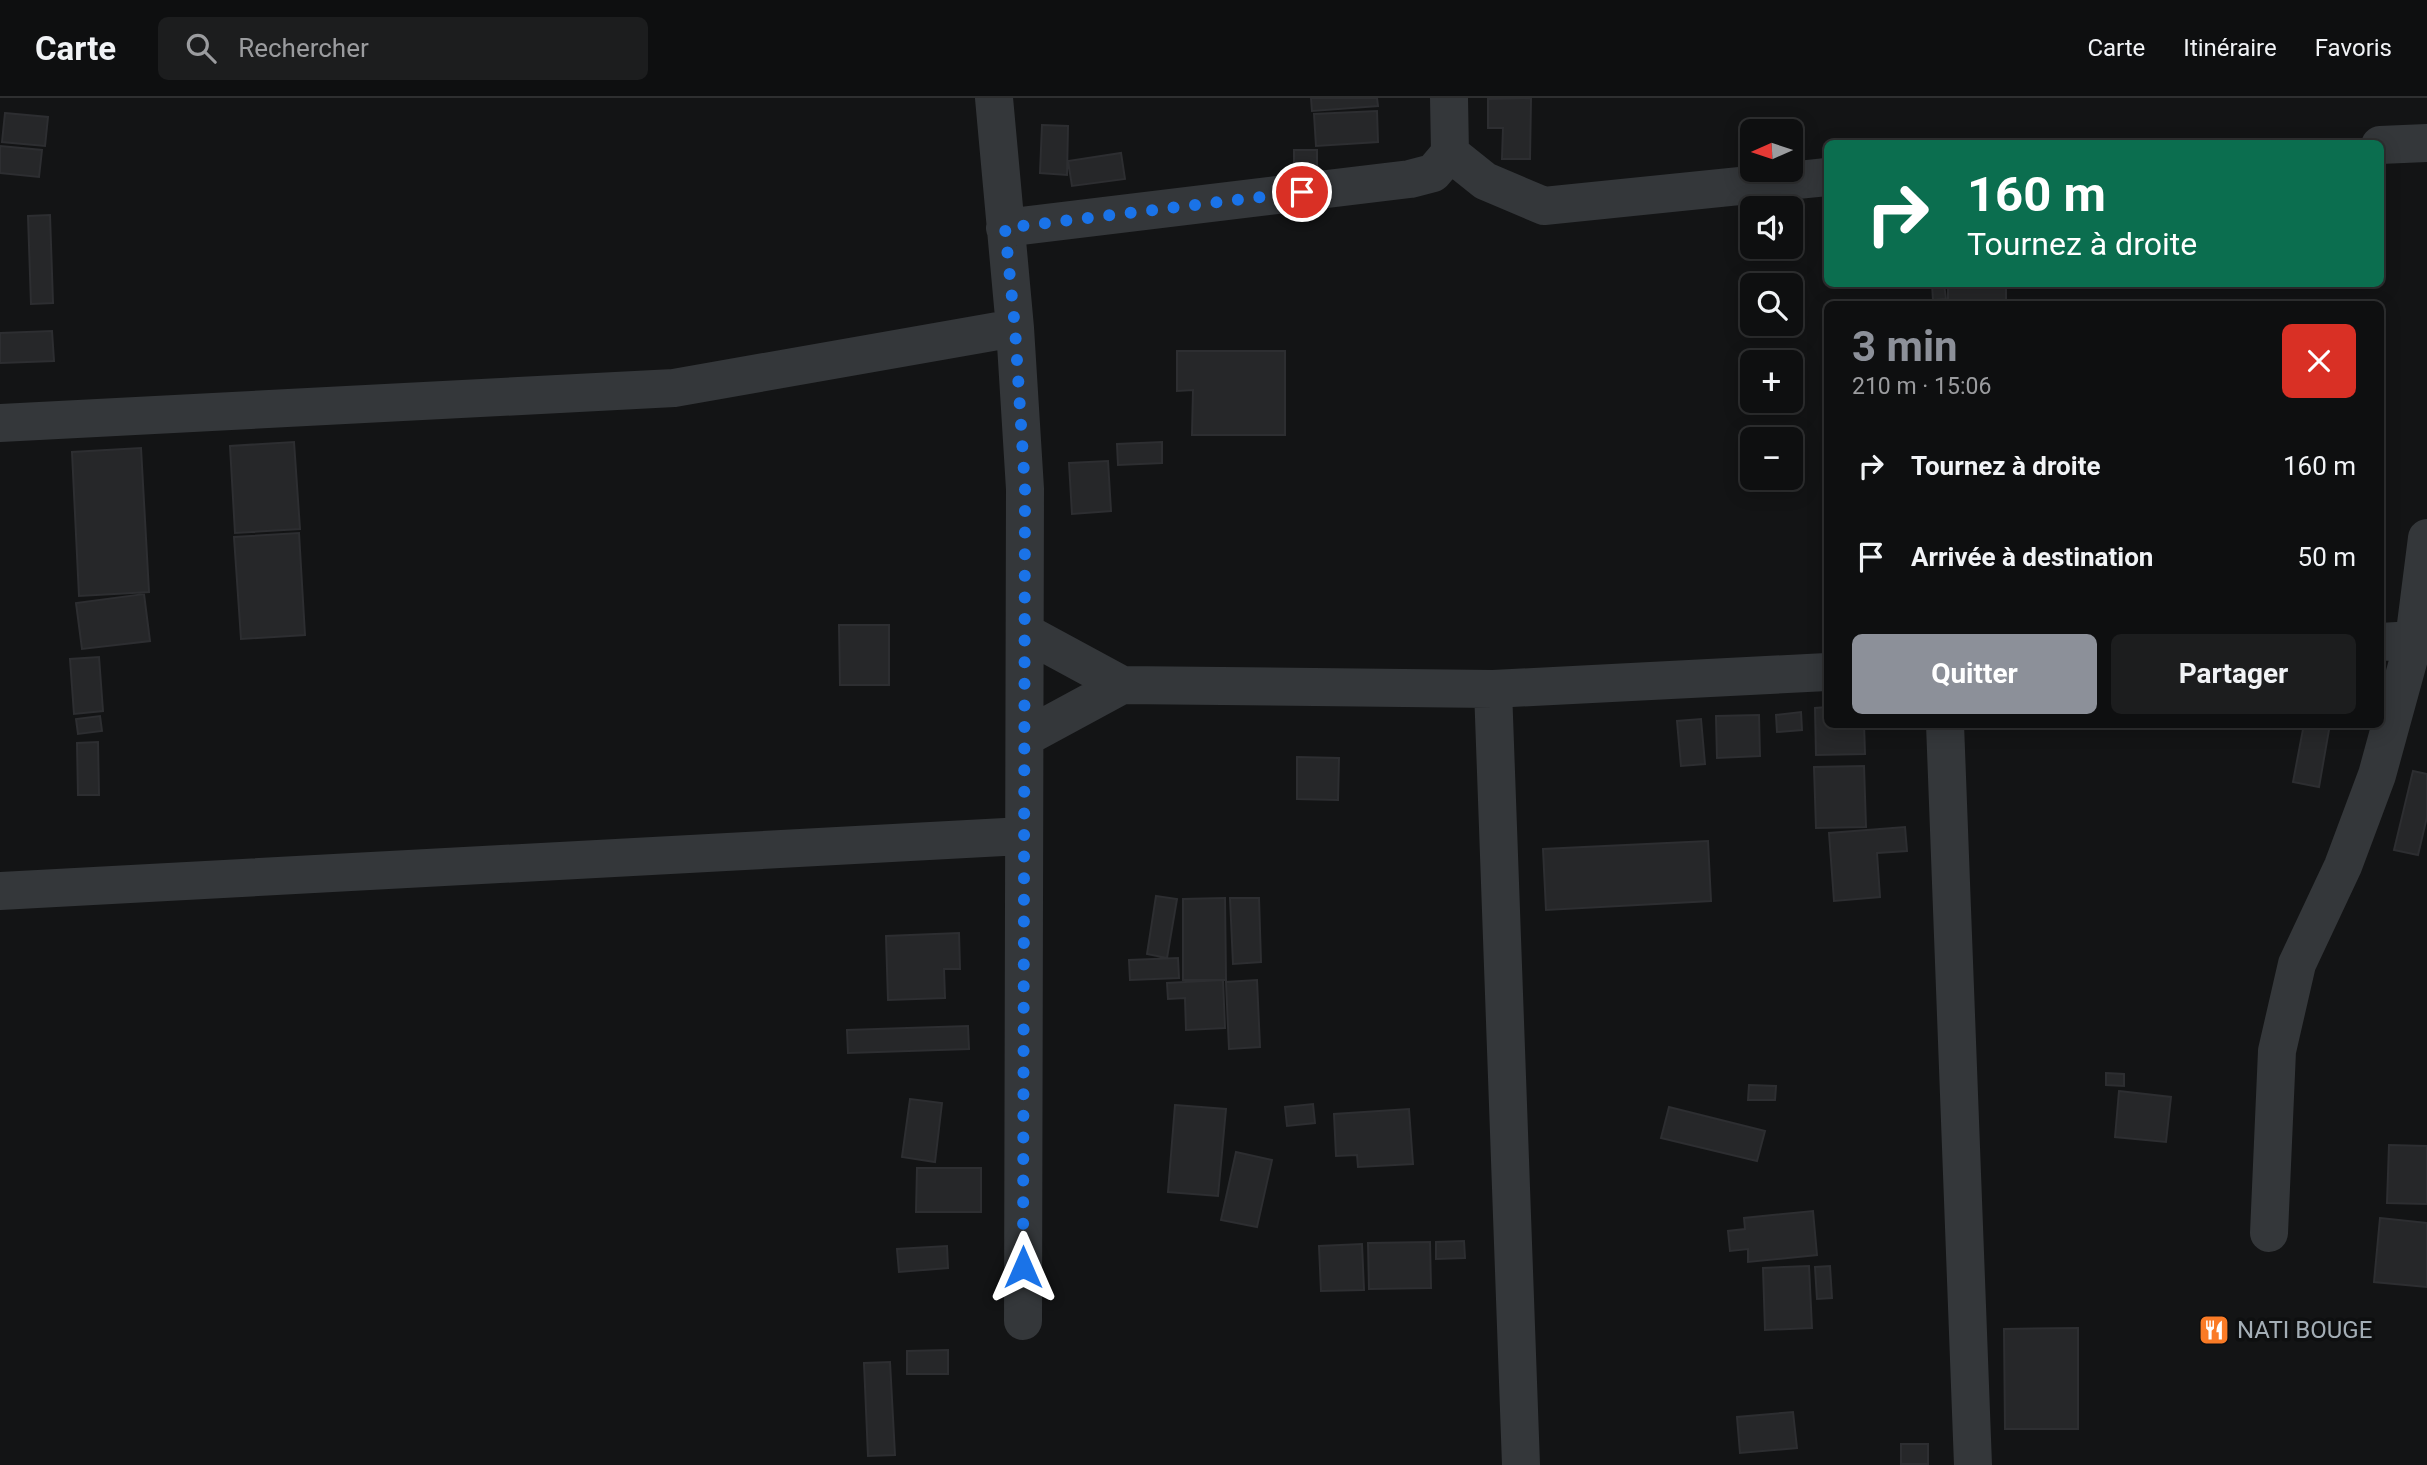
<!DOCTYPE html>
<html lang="fr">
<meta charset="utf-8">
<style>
body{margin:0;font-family:Roboto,sans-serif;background:#1c1d1e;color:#f1f3f6;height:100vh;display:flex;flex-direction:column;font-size:26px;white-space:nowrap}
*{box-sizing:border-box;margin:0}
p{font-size:23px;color:#9b9c9f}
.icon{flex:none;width:38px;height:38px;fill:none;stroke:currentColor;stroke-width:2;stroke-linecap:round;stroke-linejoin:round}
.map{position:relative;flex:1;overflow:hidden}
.details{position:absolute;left:1824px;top:203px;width:560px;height:427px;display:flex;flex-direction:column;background:#0e0f10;border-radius:10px;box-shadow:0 4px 18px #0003,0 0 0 2px #2e2f30}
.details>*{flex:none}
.hud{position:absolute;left:1824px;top:42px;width:560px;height:147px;border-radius:10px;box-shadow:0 4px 18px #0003,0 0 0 2px #2e2f30;background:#0b6e4f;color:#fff;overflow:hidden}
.needle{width:46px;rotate:267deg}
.fabs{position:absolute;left:1740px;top:21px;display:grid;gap:14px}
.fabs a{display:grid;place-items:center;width:63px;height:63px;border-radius:10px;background:#0e0f10;box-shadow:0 4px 18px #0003,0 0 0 2px #2e2f30;font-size:35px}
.pin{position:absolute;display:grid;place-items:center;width:60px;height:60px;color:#fff;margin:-30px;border:4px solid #fff;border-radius:50%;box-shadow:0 2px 7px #0007}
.me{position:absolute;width:77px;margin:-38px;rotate:0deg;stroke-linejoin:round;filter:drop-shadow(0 0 5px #0008)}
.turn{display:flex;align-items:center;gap:24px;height:147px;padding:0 28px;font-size:32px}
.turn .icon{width:91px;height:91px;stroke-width:2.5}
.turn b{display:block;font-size:49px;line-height:60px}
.round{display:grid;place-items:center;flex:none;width:74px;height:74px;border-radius:10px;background:#1c1d1e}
.headline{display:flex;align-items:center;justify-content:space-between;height:119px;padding:0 28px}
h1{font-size:42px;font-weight:700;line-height:52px;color:#8c9099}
.primary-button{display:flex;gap:14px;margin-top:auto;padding:14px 28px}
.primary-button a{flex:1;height:80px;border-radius:10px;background:#8c9099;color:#fff;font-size:28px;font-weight:700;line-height:80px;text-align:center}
.primary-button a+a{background:#1c1d1e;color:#f1f3f6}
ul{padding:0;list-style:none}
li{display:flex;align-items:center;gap:21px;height:91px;padding:0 28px}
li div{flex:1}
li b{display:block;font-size:26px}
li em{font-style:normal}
header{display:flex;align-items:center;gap:42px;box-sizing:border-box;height:98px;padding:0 35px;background:#0e0f10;border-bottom:2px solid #2e2f30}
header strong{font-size:33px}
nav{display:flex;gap:38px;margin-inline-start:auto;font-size:24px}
.search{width:490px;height:63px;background:#1c1d1e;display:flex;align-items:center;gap:18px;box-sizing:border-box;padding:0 24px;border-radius:10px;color:#9b9c9f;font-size:26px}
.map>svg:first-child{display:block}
.building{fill:#262729;stroke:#2d2e31;stroke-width:2}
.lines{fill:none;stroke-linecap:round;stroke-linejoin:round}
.minor{stroke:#34373a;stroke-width:38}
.route{stroke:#1a73e8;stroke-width:12;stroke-dasharray:0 21.6}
.labels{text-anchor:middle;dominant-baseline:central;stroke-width:7;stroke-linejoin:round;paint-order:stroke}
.poi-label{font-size:24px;fill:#a4aeb6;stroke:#0e0f10;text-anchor:start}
</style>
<header>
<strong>Carte</strong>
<div class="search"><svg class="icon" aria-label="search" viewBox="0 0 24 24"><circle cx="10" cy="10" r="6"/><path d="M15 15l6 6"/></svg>Rechercher</div>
<nav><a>Carte</a><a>Itinéraire</a><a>Favoris</a></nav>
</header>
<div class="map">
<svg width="2427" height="1367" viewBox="0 0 2427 1367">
<rect width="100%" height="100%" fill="#131415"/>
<path class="building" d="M1311,0h66l1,8 -66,5z
M1531,0l-1,61h-28l1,-31h-15v-29z
M1377,13l1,31 -62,4 -2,-32z
M5,15l43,4 -3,29 -43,-4z
M1042,27l26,1 -1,49 -27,-2z
M0,48l42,4 -3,27 -39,-4z
M1294,52h23v27h-23z
M1121,55l4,26 -53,7 -4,-25z
M50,117l3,88 -22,1 -3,-88z
M1932,186h12l2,15 -13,1z
M1948,186h58v17l-58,1z
M52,233l2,30 -54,2v-30z
M1177,253h108v84h-93l1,-45 -16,1z
M294,344l6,87 -65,4 -5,-87z
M1162,344v21l-44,2 -1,-21z
M141,350l8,144 -70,4 -7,-144z
M1108,363l3,50 -39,3 -3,-51z
M299,435l6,102 -64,4 -7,-102z
M144,496l6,47 -68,8 -6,-46z
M839,527h50v60h-49z
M99,559l4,54 -29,3 -4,-55z
M1827,609v17h37l1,30 -49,1 -1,-47z
M1801,614l1,18 -25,2 -1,-17z
M1759,617l1,41 -43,2 -1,-42z
M100,618l2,15 -24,3 -2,-15z
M1701,621l4,45 -24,2 -4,-45z
M2304,626h26l-11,63 -26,-5z
M98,644l1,53h-21l-1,-52z
M1297,659l42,1 -1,42 -41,-1z
M1864,668l2,61 -50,1 -2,-61z
M2413,673l14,3v43l-9,38 -24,-5z
M1905,729l2,24 -30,2 3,44 -46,4 -5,-68z
M1708,743l3,60 -165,9 -3,-61z
M1156,798l21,3 -10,59 -20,-4z
M1225,800l1,82h-43v-81z
M1230,800h29l2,64 -28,2z
M959,835l1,36h-16l1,29 -57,2 -2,-64z
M1178,860l1,20 -49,2 -1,-20z
M1223,882l2,48 -39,2 -1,-32 -17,1 -1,-16z
M1257,882l3,67 -31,2 -3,-67z
M968,928l1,23 -121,4 -1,-23z
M2106,975l18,1v12l-18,-1z
M1749,987l27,1 -1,14h-27z
M2119,993l52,6 -5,45 -51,-5z
M910,1001l32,4 -7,59 -33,-5z
M1313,1006l2,19 -28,3 -2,-19z
M1175,1007l51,4 -8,87 -50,-4z
M1669,1009l96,24 -8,30 -96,-23z
M1409,1011l4,55 -55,3 -1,-12 -21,1 -2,-42z
M2389,1047l38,1v58l-40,-1z
M1236,1054l36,8 -15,67 -36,-7z
M917,1070h64v44h-65z
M1813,1113l4,44 -69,7v-13l-18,2 -2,-20 17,-2 -1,-11z
M2380,1120l47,5v64l-53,-5z
M1464,1143l1,17 -29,1v-17z
M1430,1144l1,46 -62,1 -1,-46z
M1362,1146l2,46 -43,1 -2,-45z
M947,1148l1,22 -49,4 -2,-23z
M1809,1168l3,62 -47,2 -2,-62z
M1830,1168l2,32 -15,1 -2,-32z
M2078,1230v101h-73l-1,-100z
M948,1252v24h-41v-23z
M890,1264l5,93 -27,1 -4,-93z
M1793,1314l4,36 -57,5 -3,-36z
M1901,1346h27v20h-27z"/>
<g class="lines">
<path class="minor" d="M994,0l21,230 10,161 -2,832
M2380,47l47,-2
M1450,55l35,28 59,25 283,-29
M1005,130l405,-49 23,-6 17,-20 -1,-55
M0,325l674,-35 341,-60
M1026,535l96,52 371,4
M2380,544l34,-2 13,-102
M1945,626l28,741
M1026,639l96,-52
M0,793l1023,-55
M2269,1135l8,-182 20,-87 46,-98 34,-91 37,-135
M1521,1367l-28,-776 334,-17"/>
</g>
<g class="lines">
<path class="route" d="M1023,1169l2,-778 -10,-161 -10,-100 297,-36"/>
</g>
<defs>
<g id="restaurant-square" transform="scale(1.575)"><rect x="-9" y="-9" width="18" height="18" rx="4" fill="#fa7b26" stroke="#0e0f10"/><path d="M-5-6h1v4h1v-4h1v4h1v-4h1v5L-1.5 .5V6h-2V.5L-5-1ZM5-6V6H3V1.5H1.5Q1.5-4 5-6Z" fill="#fff"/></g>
</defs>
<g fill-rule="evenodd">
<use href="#restaurant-square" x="2214" y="1232"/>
</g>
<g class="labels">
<g class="poi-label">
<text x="2237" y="1232">NATI BOUGE</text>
</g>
</g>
</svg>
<div class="fabs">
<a><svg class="needle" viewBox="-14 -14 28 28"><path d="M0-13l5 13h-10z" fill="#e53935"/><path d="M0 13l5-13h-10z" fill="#9b9c9f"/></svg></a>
<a><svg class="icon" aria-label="sound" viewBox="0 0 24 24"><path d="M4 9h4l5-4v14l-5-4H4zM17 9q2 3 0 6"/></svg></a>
<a><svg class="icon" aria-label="search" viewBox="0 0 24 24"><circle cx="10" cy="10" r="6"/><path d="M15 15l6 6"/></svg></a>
<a>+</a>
<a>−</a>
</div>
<div class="pin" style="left:1302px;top:94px;background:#d93025"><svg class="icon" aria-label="arrive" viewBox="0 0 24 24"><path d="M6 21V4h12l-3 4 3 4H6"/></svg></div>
<svg class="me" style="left:1023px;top:1169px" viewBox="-20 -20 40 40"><path d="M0-17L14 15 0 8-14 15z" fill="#1a73e8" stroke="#fff" stroke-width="4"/></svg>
<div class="hud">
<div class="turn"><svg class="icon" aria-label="right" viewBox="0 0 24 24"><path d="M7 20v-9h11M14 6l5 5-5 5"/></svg><div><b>160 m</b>Tournez à droite</div></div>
</div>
<section class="details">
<div class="headline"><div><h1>3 min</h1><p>210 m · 15:06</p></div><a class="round" style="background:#d93025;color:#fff"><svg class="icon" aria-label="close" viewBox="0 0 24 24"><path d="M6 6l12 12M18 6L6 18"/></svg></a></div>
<ul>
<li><svg class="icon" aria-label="right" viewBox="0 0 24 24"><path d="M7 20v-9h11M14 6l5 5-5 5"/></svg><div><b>Tournez à droite</b></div><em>160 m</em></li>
<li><svg class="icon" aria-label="arrive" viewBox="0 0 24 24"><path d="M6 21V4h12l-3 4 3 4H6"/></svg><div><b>Arrivée à destination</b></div><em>50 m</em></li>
</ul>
<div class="primary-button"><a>Quitter</a><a>Partager</a></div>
</section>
</div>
